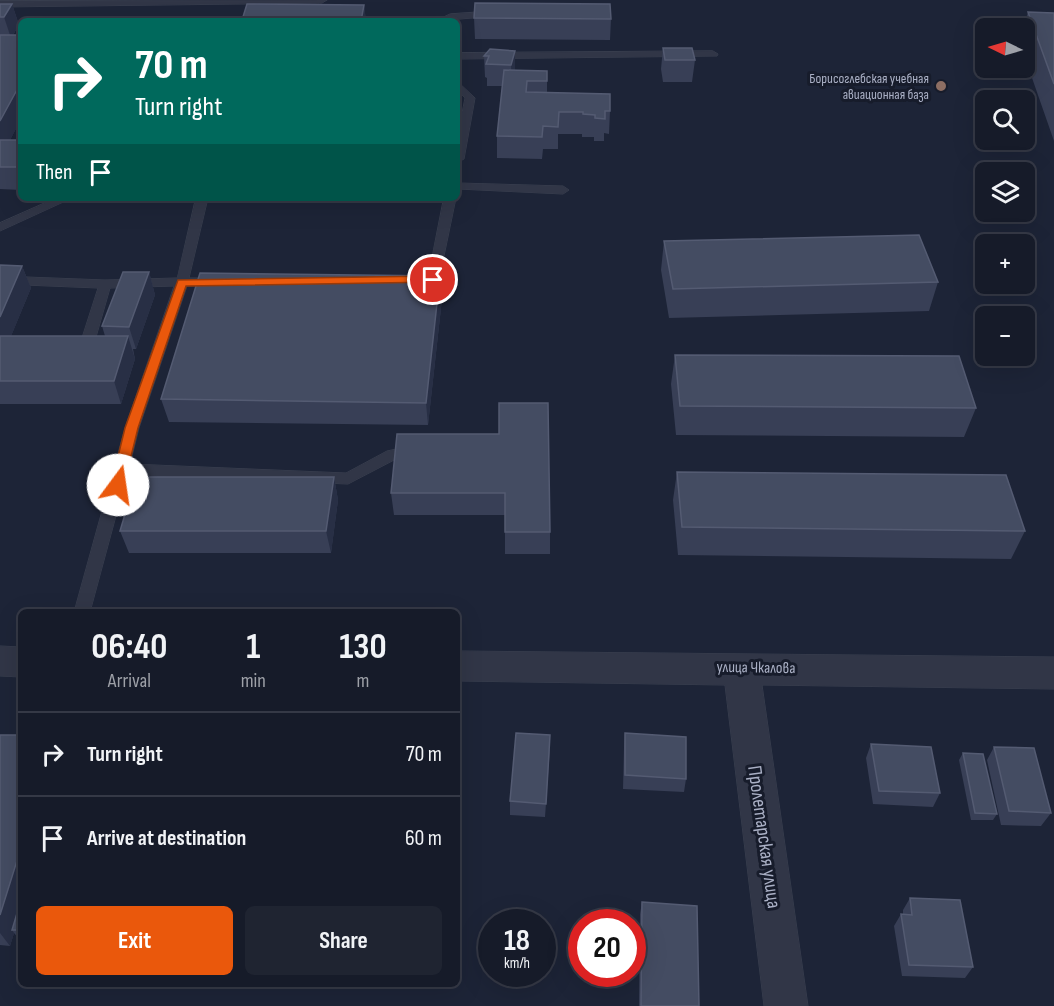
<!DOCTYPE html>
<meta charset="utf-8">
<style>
body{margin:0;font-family:"Sofia Sans Condensed",sans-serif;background:#1f2431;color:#f1f3f6;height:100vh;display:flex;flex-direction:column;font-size:22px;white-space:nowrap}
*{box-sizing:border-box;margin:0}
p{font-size:20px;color:#9ea1a8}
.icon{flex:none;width:33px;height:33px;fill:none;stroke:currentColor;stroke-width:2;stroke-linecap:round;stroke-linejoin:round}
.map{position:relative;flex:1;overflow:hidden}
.details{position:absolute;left:18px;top:609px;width:442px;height:378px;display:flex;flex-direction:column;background:#161b29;border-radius:9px;box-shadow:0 6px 24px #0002,0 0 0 2px #353946}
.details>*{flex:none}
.hud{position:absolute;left:18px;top:18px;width:442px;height:183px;border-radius:9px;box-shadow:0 6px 24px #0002,0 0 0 2px #353946;background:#00695c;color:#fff;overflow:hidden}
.needle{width:39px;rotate:275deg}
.fabs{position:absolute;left:975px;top:18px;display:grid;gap:12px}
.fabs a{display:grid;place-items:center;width:60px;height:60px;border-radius:9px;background:#161b29;box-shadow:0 6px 24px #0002,0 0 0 2px #353946;font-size:30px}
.speed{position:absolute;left:478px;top:909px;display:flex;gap:12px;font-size:30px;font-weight:700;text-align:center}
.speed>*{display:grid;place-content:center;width:78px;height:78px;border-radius:50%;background:#161b29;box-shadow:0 6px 24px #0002,0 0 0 2px #353946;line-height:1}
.speed small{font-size:15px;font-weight:400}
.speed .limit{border:9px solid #d22;background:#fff;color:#111}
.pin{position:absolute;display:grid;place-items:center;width:51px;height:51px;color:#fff;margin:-26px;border:3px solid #fff;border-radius:50%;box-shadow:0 2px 6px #0007}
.me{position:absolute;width:66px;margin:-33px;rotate:14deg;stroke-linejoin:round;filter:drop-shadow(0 0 4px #0008)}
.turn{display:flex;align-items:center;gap:21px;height:126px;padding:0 18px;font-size:27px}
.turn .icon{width:78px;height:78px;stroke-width:2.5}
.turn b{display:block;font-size:42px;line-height:51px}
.then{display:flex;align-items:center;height:57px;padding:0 18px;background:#0003;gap:12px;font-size:22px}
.eta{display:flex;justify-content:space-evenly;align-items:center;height:102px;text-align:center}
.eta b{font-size:36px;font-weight:700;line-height:42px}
.cta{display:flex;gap:12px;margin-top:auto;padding:12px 18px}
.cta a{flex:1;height:69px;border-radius:9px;background:#ea580c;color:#fff;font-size:24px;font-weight:700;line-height:69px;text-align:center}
.cta a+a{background:#1f2431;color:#f1f3f6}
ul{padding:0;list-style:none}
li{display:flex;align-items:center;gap:18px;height:84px;padding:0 18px;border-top:2px solid #353946}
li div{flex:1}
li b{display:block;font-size:22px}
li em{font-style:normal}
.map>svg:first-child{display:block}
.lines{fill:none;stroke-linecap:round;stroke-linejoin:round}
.service-casing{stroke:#3a4050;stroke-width:1}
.tertiary-casing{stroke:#3a4050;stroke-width:1}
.service{fill:#313647;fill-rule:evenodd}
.tertiary{fill:#313647;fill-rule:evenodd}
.wall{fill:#383f56}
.shaded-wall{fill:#282f45}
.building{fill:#444c62;stroke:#545b72;stroke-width:1.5}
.route{fill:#ea580c;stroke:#983908;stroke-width:1.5}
.education-dot{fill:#8d6e63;stroke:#171c2b;stroke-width:2}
.labels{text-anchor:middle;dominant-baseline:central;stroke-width:6;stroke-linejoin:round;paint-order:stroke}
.far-poi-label{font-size:14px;fill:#aab0c5;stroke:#171c2b;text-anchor:end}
.street-label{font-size:16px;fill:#aab0c5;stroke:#171c2b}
.near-street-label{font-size:20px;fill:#aab0c5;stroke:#171c2b}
</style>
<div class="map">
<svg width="1054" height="1006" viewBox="0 0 1054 1006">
<rect width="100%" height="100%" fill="#1d2437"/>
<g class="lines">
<g class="service-casing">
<path id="service" d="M327,0l-5,3 -322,4v-6z
M494,11l3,1v4l-62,5 15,-7z
M713,51l5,3 -1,2 -259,3v-6z
M458,82l17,16 -11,61 -6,3v-29l7,-35 -7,-7z
M458,183l105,3 6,4 -6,4 -105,-5z
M56,198h16l-72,33v-8z
M196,198h12l-19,80h28l6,4 -6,4h-30l-48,142 -9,36 216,9 41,-22 28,-6 7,5 -2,4 -24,5 -48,25 -221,-9 -37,137h-16l51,-184 49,-142 -64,2 -16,56 -7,4 -7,-4 18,-56 -98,-4v-8l105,4 72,-2z
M444,198h12l-17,82 -6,4 -19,-1v-6l14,-1z"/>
</g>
<g class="tertiary-casing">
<path id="tertiary" d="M0,646l21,1v30l-21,-1z
M458,651l596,6v32l-292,-4 46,321h-44l-39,-321 -267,-4z"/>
</g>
<use href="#service" class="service"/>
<use href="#tertiary" class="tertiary"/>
</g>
<path class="wall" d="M0,4h12l7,21 -6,10h8v84l-11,21h11v50l-21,-1z
M364,5l2,16h-124v-1z
M1028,12l26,1v128l-30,-86v-27h-1z
M474,18l137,1 -1,21 -135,-1z
M663,48l32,12 -3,22h-29l-2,-13z
M515,51v19l32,1v22l63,18 -1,23 -5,-1v8h-10v-4h-12v-3h-24v15h-15l-1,10 -45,-1v-22l5,-50h-15v-8l-2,-1 -1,-21z
M664,241l274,41 -9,29 -260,7 -8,-48z
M0,265l22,1 9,22 -20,48h94l-3,-10 47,-54 6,23 -19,54h-3l2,10 -14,45h-121z
M442,299l-14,126 -259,-3 -8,-23z
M675,355l301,53 -12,29 -288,-2 -5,-51z
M499,434l51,98v22h-45v-39h-111l-3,-22z
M677,472l348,59 -14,28 -333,-4 -5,-55z
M334,477l4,23 -7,53h-202l-9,-22z
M625,733l61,46 -2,13 -61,-3 1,-42z
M0,735h21v206l-7,-8 -4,13 -10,-1z
M871,744l69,49 -7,14 -60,-3 -7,-46z
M994,747l57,66 -10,13 -40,-1 -14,-65z
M550,749l-5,68 -35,-2v-14z
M963,753l34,61 -4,6h-22l-12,-60z
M910,898l63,69 -8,11 -63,-2 -8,-50 7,-12h2v-4z
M642,902l57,104h-60l1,-92z"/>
<path class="shaded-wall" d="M12,4l7,21 -8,13 -7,-21z
M364,5l2,16h-5z
M515,51v21l-3,15 -1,-22z
M18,88l3,7v24l-21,40v-38z
M22,266l9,22 -29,70 -2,-3v-38z
M149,272l6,23 -19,54 -7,-22z
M440,276l2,23 -14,126 -2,-22z
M128,336l7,23 -14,45 -7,-23z
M334,477l4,23 -7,53 -5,-22z
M21,848v62l-9,20 2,3 -4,13 -10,-13v-18z"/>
<path class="building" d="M475,3l135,1 1,15 -137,-1z
M0,4h12l-8,13h-4z
M247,4l117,1 -3,16 -119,-1z
M1028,12l26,1v71z
M100,18l57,1 -1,2h-57z
M0,35h21v38l-3,4 3,1v10h-3l-18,33z
M663,48h29l3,12h-30z
M490,49l25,2 -4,14 -25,-1 3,-8h-5z
M504,70l43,1v10h-20l-1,11 84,2v17h-5v8l-10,-1v-3l-12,-1v-2h-24l-1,15 -15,-1 -1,11 -45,-1z
M0,140h21v27h-21z
M919,235l19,47 -265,7 -9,-48z
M0,265l22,1 -22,51z
M123,272h26l-20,55 -27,-1z
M200,273l240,3 -14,127 -265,-4z
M0,336h128l-14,45h-114z
M675,355l284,1 17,52 -296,-2z
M499,403h49l2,129h-45v-39h-114l6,-59h102z
M677,472l329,3 19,56 -343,-4z
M136,477h198l-8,54h-206z
M516,733l34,2 -4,69 -36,-3z
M625,733l61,4v42l-61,-4z
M0,735h21v113l-21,67z
M871,744l60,3 9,46 -61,-2z
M994,747l40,1 17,65 -42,-2z
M963,753l20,1 14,60 -22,-1z
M910,898l50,2 13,67 -64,-2 -8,-51 11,1z
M21,900v30h-9z
M642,902l55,4 2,100h-58z"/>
<path class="route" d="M433,276l4,1v5l-251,4 -48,142 -14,57 -2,4h-9l-2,-4 14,-57 53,-148z"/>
<circle class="education-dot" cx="941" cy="86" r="6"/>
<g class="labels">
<g class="far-poi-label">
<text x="929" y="78">Борисоглебская учебная<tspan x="929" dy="16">авиационная база</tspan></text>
</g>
<g class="street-label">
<text transform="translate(756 668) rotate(1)">улица Чкалова</text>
</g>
<g class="near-street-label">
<text transform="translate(764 837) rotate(82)">Пролетарская улица</text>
</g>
</g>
</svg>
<div class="fabs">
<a><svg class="needle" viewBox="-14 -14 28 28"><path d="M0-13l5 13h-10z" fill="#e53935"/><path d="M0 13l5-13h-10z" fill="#9ea1a8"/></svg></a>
<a><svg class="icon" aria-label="search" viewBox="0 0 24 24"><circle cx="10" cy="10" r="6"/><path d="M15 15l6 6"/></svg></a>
<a><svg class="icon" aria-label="layers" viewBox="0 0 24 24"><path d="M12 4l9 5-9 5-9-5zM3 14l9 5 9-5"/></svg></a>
<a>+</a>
<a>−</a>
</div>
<div class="speed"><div>18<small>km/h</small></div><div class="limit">20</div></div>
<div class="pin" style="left:433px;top:280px;background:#d93025"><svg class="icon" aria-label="arrive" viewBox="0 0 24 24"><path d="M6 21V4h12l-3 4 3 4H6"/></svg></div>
<svg class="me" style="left:118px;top:485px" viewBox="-20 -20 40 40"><circle r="19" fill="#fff"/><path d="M0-13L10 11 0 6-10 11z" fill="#ea580c"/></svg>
<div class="hud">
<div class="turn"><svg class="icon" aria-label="right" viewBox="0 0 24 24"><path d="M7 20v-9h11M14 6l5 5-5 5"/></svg><div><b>70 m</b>Turn right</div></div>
<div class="then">Then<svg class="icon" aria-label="arrive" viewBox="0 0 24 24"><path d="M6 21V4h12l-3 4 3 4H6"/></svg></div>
</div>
<section class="details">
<div class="eta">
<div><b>06:40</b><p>Arrival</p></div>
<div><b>1</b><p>min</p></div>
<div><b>130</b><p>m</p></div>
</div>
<ul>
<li><svg class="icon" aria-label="right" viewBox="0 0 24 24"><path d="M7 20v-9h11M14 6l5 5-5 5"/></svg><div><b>Turn right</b></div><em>70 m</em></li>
<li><svg class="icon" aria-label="arrive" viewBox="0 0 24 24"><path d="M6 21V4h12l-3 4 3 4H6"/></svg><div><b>Arrive at destination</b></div><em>60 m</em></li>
</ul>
<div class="cta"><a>Exit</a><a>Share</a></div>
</section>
</div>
